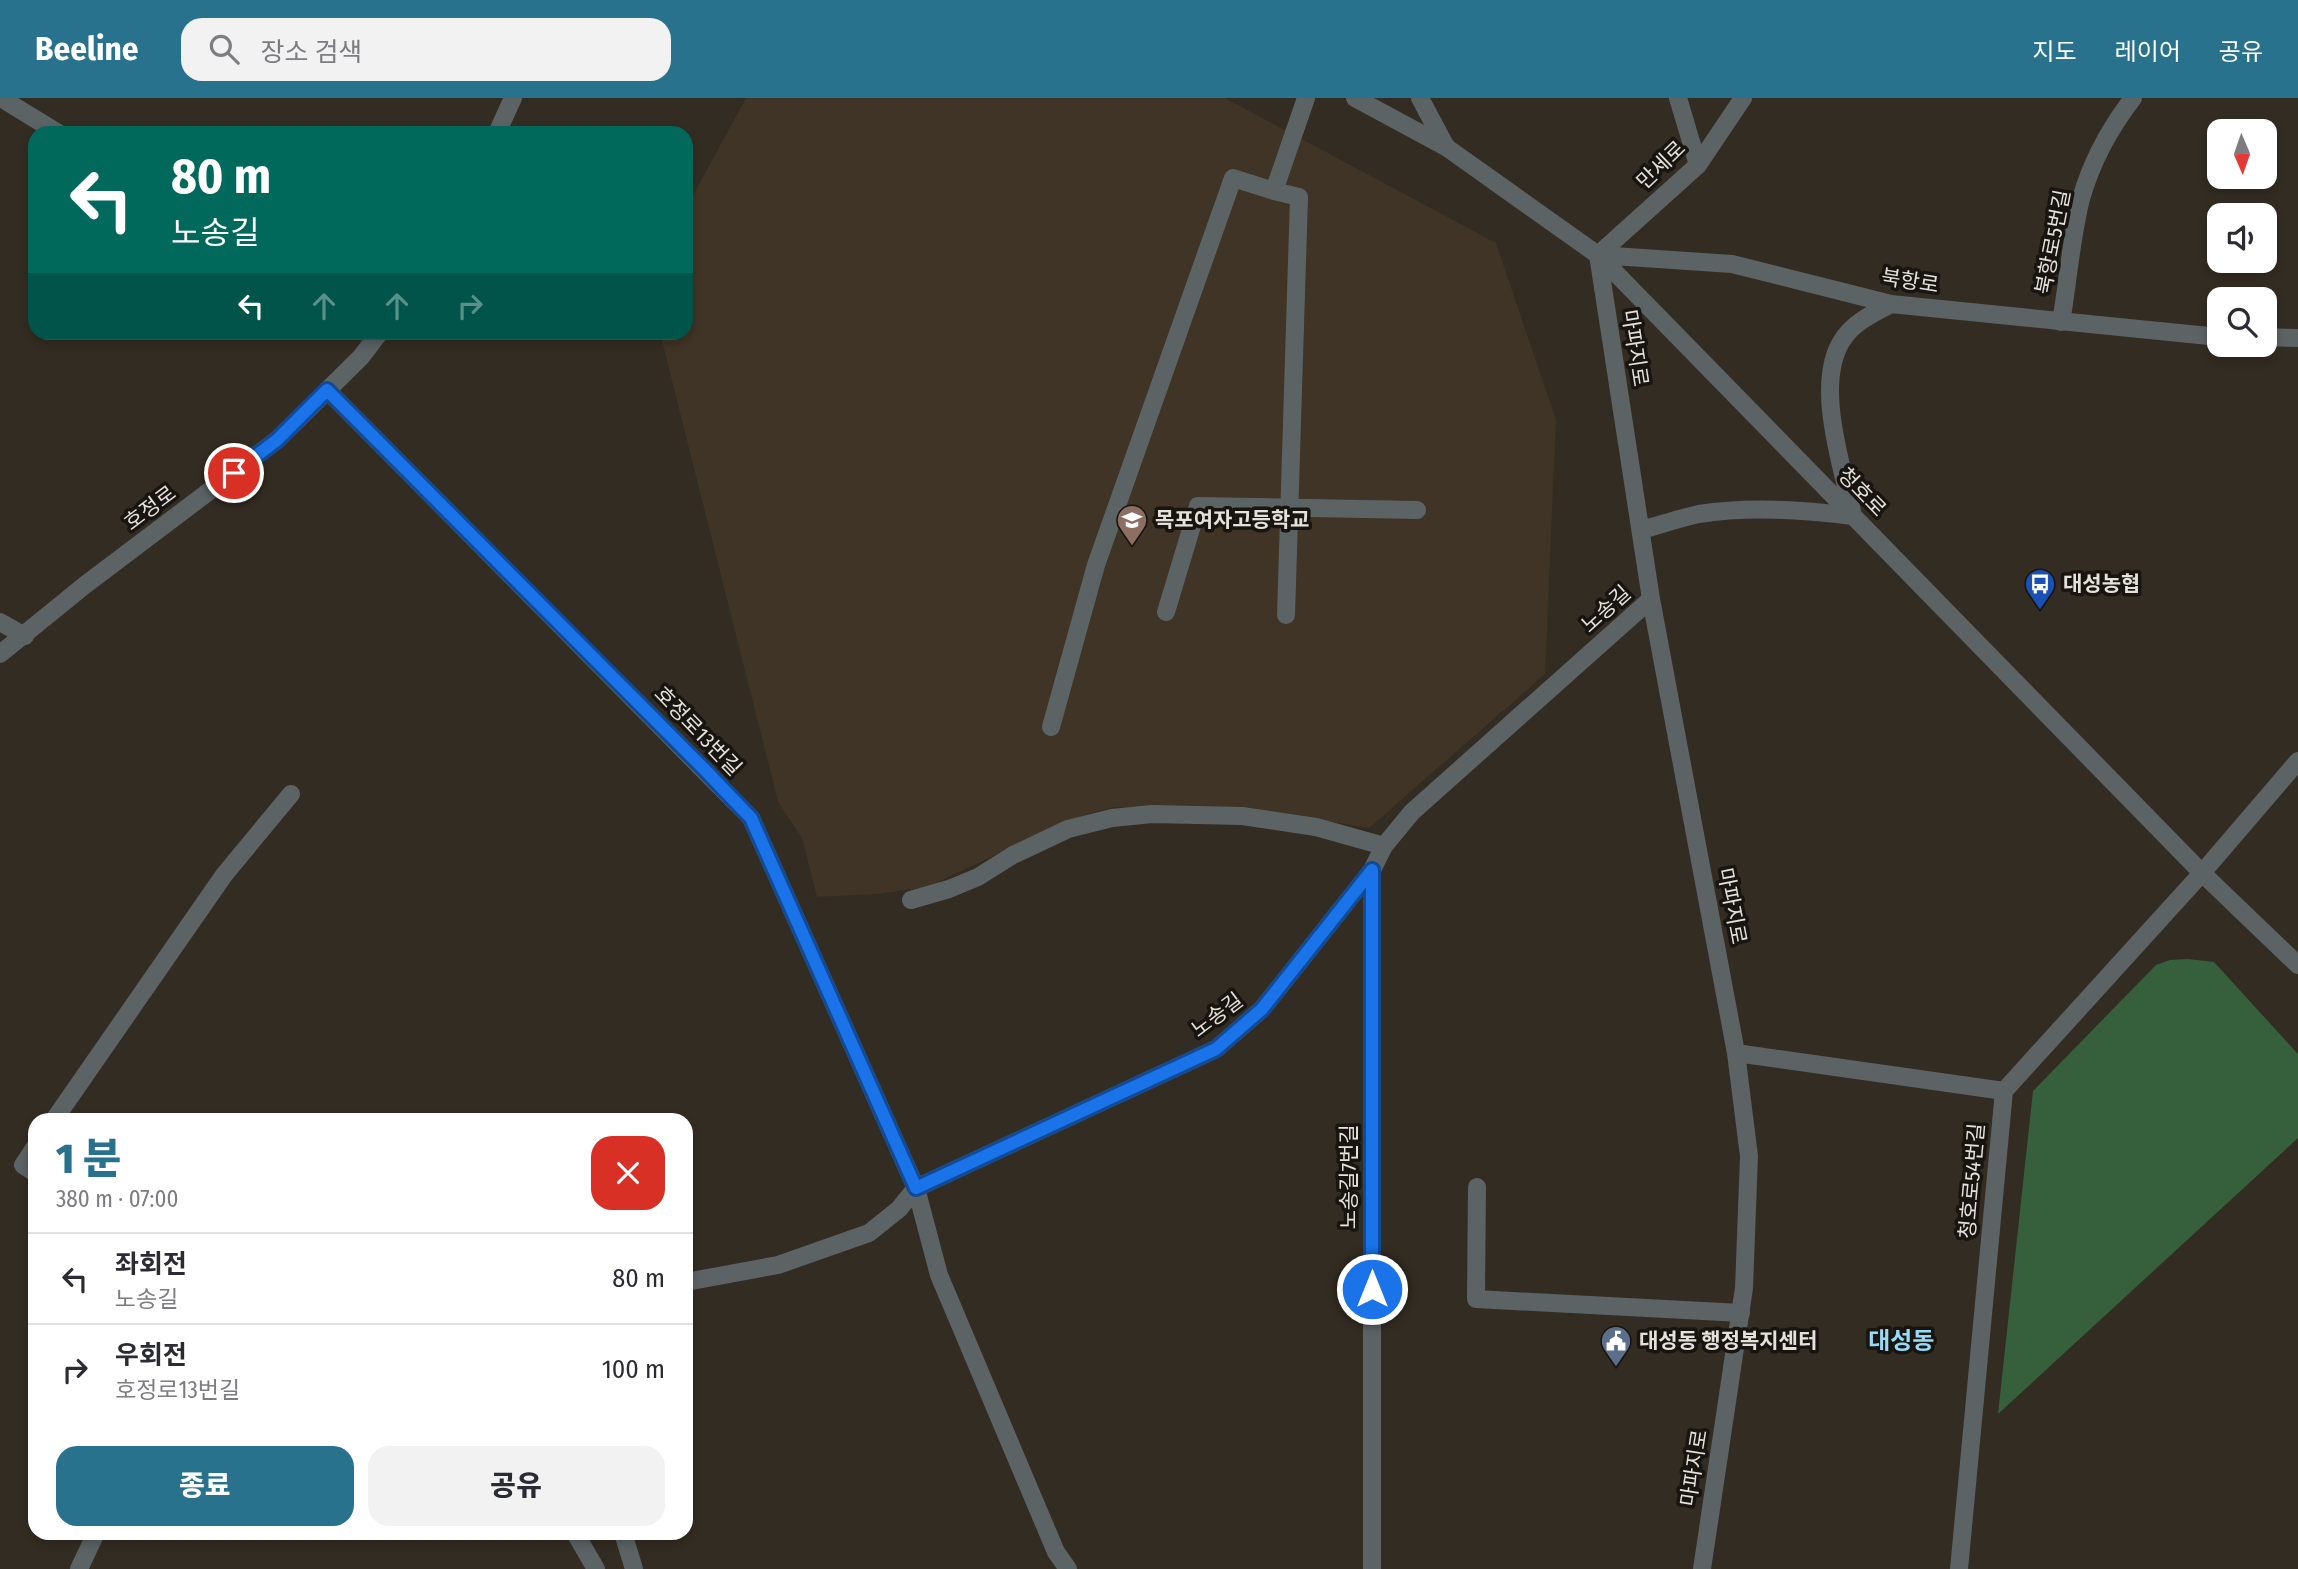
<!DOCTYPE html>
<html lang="ko">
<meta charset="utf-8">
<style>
body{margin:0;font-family:"Fira Sans Condensed","Noto Sans KR",sans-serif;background:#f2f2f3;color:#2b2b33;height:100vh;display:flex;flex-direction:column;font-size:26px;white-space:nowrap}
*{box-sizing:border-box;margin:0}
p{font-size:23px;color:#7c7c81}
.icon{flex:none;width:38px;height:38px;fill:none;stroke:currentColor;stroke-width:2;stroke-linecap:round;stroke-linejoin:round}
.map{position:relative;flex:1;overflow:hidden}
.side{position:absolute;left:28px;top:1015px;width:665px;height:427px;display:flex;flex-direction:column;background:#fff;border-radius:21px;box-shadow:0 4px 10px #0003}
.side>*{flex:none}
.hud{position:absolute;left:28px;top:28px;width:665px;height:214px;border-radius:21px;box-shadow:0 4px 10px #0003;background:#00695c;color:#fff;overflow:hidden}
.needle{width:46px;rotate:178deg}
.tools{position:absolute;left:2207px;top:21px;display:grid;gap:14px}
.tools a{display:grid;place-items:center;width:70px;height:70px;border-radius:14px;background:#fff;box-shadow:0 4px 10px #0003;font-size:35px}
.pin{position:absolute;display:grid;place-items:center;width:60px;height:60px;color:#fff;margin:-30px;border:4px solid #fff;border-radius:50%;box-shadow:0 2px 7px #0007}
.me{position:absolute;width:77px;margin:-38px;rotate:0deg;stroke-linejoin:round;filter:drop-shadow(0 0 5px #0008)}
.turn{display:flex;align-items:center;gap:24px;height:147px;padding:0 28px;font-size:32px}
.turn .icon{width:91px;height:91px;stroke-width:2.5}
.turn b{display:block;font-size:49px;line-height:60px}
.lanes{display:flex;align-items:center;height:66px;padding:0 28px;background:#0003;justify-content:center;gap:35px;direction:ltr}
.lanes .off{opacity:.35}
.round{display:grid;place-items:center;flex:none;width:74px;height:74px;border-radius:21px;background:#f2f2f3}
.headline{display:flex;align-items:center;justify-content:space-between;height:119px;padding:0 28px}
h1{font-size:42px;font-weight:800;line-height:52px;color:#29728e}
.primary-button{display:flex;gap:14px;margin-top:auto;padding:14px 28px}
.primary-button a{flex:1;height:80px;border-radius:21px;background:#29728e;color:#fff;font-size:28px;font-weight:800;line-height:80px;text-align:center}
.primary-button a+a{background:#f2f2f3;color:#2b2b33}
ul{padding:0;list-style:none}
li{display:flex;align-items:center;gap:21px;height:91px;padding:0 28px;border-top:2px solid #e1e1e2}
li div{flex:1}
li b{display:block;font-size:26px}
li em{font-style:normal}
header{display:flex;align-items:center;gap:42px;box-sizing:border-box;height:98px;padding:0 35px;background:#29728e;color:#fff}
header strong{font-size:33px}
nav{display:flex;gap:38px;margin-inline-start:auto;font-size:24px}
.search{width:490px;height:63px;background:#f2f2f3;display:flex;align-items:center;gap:18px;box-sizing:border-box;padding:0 24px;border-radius:21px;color:#7c7c81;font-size:26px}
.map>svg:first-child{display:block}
.built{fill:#3f3425}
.green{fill:#365f3c}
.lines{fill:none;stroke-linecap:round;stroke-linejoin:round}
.service{stroke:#5c6365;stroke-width:18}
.minor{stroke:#5c6365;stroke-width:18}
.tertiary{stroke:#5c6365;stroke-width:18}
.route-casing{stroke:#114b97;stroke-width:18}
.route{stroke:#1a73e8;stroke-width:12}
.labels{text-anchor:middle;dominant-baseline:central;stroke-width:7;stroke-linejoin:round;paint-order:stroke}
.street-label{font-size:21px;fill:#e5e0da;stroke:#181511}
.poi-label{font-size:21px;font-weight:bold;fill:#e5e0da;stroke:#181511;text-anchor:start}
.quarter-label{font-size:24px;font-weight:bold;fill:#96daf8;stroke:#181511}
</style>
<header>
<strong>Beeline</strong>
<div class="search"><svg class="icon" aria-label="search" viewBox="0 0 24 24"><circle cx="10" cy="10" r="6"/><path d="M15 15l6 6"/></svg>장소 검색</div>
<nav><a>지도</a><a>레이어</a><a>공유</a></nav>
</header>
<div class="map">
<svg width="2298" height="1471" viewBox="0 0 2298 1471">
<rect width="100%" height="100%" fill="#332c22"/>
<path class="built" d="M746,0h479l271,145 60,177 -11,254 -176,154 -91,-15 -53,-4 -110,-2 -27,7 -37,14 -123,59 -50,7 -61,3 -15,-59 -24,-36 -118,-469 26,-1v-124z"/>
<path class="green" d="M2188,861l26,3 84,92v84l-300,276 35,-323 123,-126 14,-5z"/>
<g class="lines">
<path class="service" d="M1,0l57,35
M1274,93l25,6 -13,418
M2061,224c7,-40 10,-84 20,-123 10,-36 29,-71 52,-101
M1166,514l32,-106 219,4
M1051,629l45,-162 137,-387 41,13 32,-93
M911,802l38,-11 29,-12 35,-22 55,-26 44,-11 40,-4 90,2 74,11 68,19
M54,1022l170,-245 67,-81
M35,1049l-12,18 12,8
M1477,1089l-1,112 265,14
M575,1435l21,36
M623,1435l11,36"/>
<path class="minor" d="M1420,0l26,49
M1678,0l20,67
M497,35l16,-35
M327,292l424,428 165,370 23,87 117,277 12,17
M1641,432c19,-5 39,-12 58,-16 51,-8 103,-4 154,2
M0,524l25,14
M0,556l85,-69 192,-145 84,-83 19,-25
M1736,955l268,38
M686,1184l92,-17 91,-32 30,-24 17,-21 300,-139 46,-40 110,-139 12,-24 28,-34 239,-213
M79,1471l17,-36
M1372,1471v-699
M1702,1471l42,-281 5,-132 -13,-103 -85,-454 -53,-344 100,-90 45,-67
M1959,1471l45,-478 198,-218 96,-112"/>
<path class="tertiary" d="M1355,0l91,49 152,108 604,618 96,92
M1598,157l134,9 159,40 328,33
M2264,239l34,1
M1853,418c-10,-48 -40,-133 -10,-177 11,-17 31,-26 48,-35"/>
</g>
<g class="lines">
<g class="route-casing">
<path id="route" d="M234,375l43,-33 50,-50 378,380 46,48 165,370 300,-139 46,-40 110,-139v419"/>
</g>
<use href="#route" class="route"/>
</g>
<defs>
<g id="school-pin" transform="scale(1.575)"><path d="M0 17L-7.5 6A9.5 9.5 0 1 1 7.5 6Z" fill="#8d6e63" stroke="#181511"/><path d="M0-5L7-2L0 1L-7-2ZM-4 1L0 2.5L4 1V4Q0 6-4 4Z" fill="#fff"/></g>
<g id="bus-pin" transform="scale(1.575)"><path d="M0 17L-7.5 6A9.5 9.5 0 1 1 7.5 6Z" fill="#1a4fb4" stroke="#181511"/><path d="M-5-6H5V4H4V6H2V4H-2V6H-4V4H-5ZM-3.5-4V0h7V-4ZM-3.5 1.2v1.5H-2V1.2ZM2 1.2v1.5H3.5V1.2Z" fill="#fff"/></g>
<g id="civic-pin" transform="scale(1.575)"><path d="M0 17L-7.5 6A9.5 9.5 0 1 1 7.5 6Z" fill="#5c6f8a" stroke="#181511"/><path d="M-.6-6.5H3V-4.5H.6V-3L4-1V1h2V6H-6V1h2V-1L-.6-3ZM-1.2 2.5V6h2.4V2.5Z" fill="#fff"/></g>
</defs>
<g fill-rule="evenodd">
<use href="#school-pin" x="1132" y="422"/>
<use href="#bus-pin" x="2040" y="486"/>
<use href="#civic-pin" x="1616" y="1243"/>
</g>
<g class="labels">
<g class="street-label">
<text transform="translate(1661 67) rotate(-44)">만세로</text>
<text transform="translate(2053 144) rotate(-79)">북항로5번길</text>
<text transform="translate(1910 183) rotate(9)">북항로</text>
<text transform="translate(1635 250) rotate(81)">마파지로</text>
<text transform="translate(1862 394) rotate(46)">청호로</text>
<text transform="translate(150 410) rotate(-37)">호정로</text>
<text transform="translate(1606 511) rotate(-42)">노송길</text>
<text transform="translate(698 633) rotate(46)">호정로13번길</text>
<text transform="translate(1732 808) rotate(79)">마파지로</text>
<text transform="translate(1217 917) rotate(-37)">노송길</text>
<text transform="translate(1349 1079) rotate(-90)">노송길7번길</text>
<text transform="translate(1972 1083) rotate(-85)">청호로54번길</text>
<text transform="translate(1694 1370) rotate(-81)">마파지로</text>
</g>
<g class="poi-label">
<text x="1155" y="422">목포여자고등학교</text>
<text x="2063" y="486">대성농협</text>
<text x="1639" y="1243">대성동 행정복지센터</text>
</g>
<g class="quarter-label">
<text x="1901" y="1243">대성동</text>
</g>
</g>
</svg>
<div class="tools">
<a><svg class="needle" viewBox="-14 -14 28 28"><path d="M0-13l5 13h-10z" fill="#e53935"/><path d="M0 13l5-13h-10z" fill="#7c7c81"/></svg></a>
<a><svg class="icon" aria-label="sound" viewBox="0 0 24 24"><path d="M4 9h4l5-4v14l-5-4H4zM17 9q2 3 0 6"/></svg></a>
<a><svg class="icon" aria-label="search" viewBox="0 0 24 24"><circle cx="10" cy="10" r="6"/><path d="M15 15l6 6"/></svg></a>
</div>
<div class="pin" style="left:234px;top:375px;background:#d93025"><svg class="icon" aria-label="arrive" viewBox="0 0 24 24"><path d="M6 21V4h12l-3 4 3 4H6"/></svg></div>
<svg class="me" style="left:1372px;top:1191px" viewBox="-20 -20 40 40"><circle r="17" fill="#1a73e8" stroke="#fff" stroke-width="3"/><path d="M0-11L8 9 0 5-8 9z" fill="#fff"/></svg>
<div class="hud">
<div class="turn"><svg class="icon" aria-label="left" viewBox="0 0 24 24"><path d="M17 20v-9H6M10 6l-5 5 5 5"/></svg><div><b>80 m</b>노송길</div></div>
<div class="lanes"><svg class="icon" aria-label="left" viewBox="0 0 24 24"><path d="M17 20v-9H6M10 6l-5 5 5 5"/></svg><svg class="icon off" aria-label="ahead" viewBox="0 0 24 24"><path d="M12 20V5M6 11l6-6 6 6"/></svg><svg class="icon off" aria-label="ahead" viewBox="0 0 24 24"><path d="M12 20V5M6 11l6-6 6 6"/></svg><svg class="icon off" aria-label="right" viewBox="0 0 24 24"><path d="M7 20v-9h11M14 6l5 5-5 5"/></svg></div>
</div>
<section class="side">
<div class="headline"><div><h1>1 분</h1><p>380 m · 07:00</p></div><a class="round" style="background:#d93025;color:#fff"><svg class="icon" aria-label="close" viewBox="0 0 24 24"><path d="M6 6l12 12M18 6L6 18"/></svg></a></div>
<ul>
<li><svg class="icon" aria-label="left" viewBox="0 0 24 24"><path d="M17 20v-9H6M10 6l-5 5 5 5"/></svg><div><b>좌회전</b><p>노송길</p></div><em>80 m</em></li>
<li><svg class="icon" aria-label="right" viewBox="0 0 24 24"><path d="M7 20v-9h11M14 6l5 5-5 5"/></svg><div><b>우회전</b><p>호정로13번길</p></div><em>100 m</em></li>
</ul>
<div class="primary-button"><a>종료</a><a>공유</a></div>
</section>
</div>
